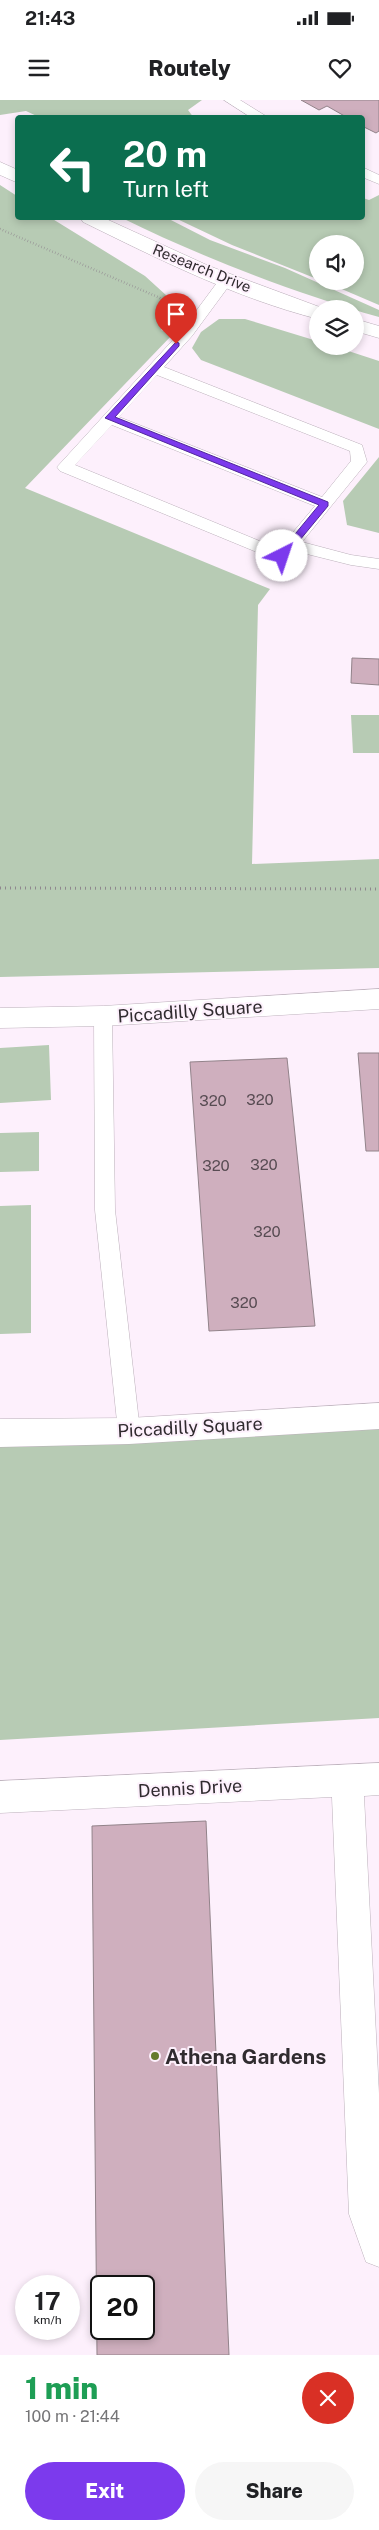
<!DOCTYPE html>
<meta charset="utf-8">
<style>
body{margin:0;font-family:"Public Sans",sans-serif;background:#f6f6f6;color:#202124;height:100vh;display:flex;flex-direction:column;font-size:19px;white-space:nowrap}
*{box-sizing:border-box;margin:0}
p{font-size:16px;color:#757577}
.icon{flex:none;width:28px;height:28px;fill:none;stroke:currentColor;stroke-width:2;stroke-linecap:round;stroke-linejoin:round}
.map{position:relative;height:2255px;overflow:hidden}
.panel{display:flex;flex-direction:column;background:#fff;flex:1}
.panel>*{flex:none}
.hud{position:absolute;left:15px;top:15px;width:350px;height:105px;border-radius:5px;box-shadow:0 2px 8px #0003;background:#0b6e4f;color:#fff;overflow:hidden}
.tools{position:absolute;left:309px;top:135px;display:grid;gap:10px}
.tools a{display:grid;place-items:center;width:55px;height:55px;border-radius:50%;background:#fff;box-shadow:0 2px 8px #0003;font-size:25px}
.speed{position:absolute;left:15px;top:2175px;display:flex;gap:10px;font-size:25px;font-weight:700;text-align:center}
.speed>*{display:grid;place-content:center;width:65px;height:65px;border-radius:50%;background:#fff;box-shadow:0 2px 8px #0003;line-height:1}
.speed small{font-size:12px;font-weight:400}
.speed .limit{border:2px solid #111;border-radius:8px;background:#fff;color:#111}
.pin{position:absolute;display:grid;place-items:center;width:42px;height:42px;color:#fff;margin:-51px -21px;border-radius:50% 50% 50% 0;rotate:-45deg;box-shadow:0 0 5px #0007}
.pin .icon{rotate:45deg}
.me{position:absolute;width:55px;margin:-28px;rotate:41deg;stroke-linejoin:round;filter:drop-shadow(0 0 4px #0008)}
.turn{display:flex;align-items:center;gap:18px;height:105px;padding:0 25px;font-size:22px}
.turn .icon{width:65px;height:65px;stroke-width:2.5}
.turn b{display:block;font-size:35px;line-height:42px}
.round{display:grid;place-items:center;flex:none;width:52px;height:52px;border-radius:26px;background:#f6f6f6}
.head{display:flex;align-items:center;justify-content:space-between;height:85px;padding:0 25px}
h1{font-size:30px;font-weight:800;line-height:38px;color:#1e9e55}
.primary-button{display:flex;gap:10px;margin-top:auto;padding:10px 25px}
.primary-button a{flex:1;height:58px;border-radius:30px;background:#7c3aed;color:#fff;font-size:20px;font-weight:800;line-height:58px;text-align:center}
.primary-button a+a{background:#f6f6f6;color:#202124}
.status{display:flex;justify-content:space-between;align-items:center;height:35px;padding:0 25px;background:#fff;direction:ltr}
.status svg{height:14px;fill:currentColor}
header{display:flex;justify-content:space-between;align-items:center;height:65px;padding:0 25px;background:#fff;font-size:22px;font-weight:800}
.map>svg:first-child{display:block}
.green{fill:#b7cbb4}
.building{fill:#cfafbe;stroke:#92838a;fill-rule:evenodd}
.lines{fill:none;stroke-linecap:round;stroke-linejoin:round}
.service-casing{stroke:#bcb0bb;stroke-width:1}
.minor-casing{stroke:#bcb0bb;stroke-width:1}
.tertiary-casing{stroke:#bcb0bb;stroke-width:1}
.path-far1{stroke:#8f868e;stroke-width:2.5;stroke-dasharray:0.5 2.5;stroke-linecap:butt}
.path{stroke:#8f868e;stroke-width:3;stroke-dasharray:1 4;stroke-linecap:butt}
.service{fill:#fff;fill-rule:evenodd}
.minor{fill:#fff;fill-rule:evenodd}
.tertiary{fill:#fff;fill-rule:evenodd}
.route{fill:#7c3aed;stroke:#51269a}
.poi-dot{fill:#657b2d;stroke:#fdf0fc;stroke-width:2}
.labels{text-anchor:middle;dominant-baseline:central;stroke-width:4;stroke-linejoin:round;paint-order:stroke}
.far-street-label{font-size:15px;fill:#302b2f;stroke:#fdf0fc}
.number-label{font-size:15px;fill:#584c53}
.street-label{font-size:18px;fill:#302b2f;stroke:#fdf0fc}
.near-poi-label{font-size:21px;font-weight:bold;fill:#302b2f;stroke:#fdf0fc;text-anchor:start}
</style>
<div class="status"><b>21:43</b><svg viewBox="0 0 49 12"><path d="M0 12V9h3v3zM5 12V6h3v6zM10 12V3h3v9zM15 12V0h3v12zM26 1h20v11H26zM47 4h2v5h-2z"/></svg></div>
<header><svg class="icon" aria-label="menu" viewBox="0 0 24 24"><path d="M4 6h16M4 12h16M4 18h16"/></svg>Routely<svg class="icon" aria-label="heart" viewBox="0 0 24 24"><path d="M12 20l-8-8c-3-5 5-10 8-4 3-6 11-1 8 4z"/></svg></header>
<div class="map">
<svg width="379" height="2255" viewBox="0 0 379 2255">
<rect width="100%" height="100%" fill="#fdf0fc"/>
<path class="green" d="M0,0h202l-14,10 6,8h-153l-15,-7 -26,4z
M0,85l17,11 1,22h33l94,58 33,30 -17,24 12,4 -148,154 245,101 -12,16 -6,259 127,-5v109l-379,9z
M379,95v110l-56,-24h32v-37h-37l-1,35 -85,-34 -57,-27h187l1,-20 6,2z
M122,118h45l43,22 75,28 94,42v7c-84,-24 -178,-60 -257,-99z
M219,219h26l72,22 1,5h15l46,15v68l-178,-69 -9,-12 9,-16z
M379,357v76l-32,-8 -4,-24z
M351,615h28v38h-26z
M49,945l2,55 -51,3v-55z
M39,1032v39l-39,1v-39z
M31,1105v128l-31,1v-128z
M379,1318v300l-379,22v-312z"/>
<path class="building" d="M301,0h78v31l-3,2 -14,-7v-8h-14l-21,-12 -8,4z
M352,558l27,1v26l-28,-2z
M358,953h21v98h-13z
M287,958l28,268 -106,5 -19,-269z
M206,1721l23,534h-132l-5,-529zM101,2186h43v43h-43z"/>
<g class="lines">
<g class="service-casing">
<path id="service" d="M224,0h16l29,18h-17z
M362,67l17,8v9l-17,-7z
M227,175l7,4 -42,57 -28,31 198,78 5,17 -65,80 49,13 28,4v10l-28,-4 -56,-14 -7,9h-12l-216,-89 -3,-4 125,-137 40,-54zM157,275l193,76 1,10 -29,36 -203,-80zM112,325l203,81 -36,43 -204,-84z
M103,908l7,3 2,5 3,194 25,221 -3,7 -8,3 -8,-3 -3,-7 -23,-221 -1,-194 2,-5z"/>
</g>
<g class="minor-casing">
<path id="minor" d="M379,889v20l-276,17 -103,2v-20l103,-2z
M379,1303v26l-250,15 -129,3v-28l129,-1z
M379,1663v32l-15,1 15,298v173l-13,-5 -17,-48 -17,-417 -332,16v-32z"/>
</g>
<g class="tertiary-casing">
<path id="tertiary" d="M0,62l18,8v13l-18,-8z
M81,118h23l105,48 116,43h-7v10c-82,-21 -160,-60 -235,-97z
M355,219l24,7v12l-24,-7z"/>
</g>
<path class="path-far1" d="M0,129l174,75"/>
<path class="path" d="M0,788l379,1"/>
<use href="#service" class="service"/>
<use href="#minor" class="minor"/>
<use href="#tertiary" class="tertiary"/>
</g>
<path class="route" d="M176,242l3,1v3l-64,71 213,85v4l-43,52 -8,-2 42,-51 -214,-87z"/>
<circle class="poi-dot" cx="155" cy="1956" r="5"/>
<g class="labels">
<g class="far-street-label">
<text transform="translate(202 168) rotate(22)">Research Drive</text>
</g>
<g class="number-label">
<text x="260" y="999">320</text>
<text x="213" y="1000">320</text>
<text x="264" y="1064">320</text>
<text x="216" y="1065">320</text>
<text x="267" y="1131">320</text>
<text x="244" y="1202">320</text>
</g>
<g class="street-label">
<text transform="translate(190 911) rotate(-4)">Piccadilly Square</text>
<text transform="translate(190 1327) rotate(-3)">Piccadilly Square</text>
<text transform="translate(190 1688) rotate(-3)">Dennis Drive</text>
</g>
<g class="near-poi-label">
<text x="165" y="1956">Athena Gardens</text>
</g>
</g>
</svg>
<div class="tools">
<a><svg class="icon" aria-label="sound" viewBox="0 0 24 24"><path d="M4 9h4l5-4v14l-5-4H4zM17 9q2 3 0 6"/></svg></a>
<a><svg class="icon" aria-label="layers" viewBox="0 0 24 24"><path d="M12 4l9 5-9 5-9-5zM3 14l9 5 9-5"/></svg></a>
</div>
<div class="speed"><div>17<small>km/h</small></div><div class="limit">20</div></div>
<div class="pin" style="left:176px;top:244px;background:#d93025"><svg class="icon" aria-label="arrive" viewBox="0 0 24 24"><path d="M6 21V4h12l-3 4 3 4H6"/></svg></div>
<svg class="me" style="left:282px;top:456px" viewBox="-20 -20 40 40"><circle r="19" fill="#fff"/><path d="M0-13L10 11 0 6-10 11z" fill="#7c3aed"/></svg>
<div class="hud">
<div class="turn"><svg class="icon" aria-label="left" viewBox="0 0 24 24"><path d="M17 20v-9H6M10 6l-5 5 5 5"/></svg><div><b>20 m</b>Turn left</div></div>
</div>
</div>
<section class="panel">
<div class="head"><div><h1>1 min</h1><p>100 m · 21:44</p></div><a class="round" style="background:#d93025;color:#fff"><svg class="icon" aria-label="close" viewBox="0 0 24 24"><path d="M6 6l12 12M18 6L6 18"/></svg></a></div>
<div class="primary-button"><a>Exit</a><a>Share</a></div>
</section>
